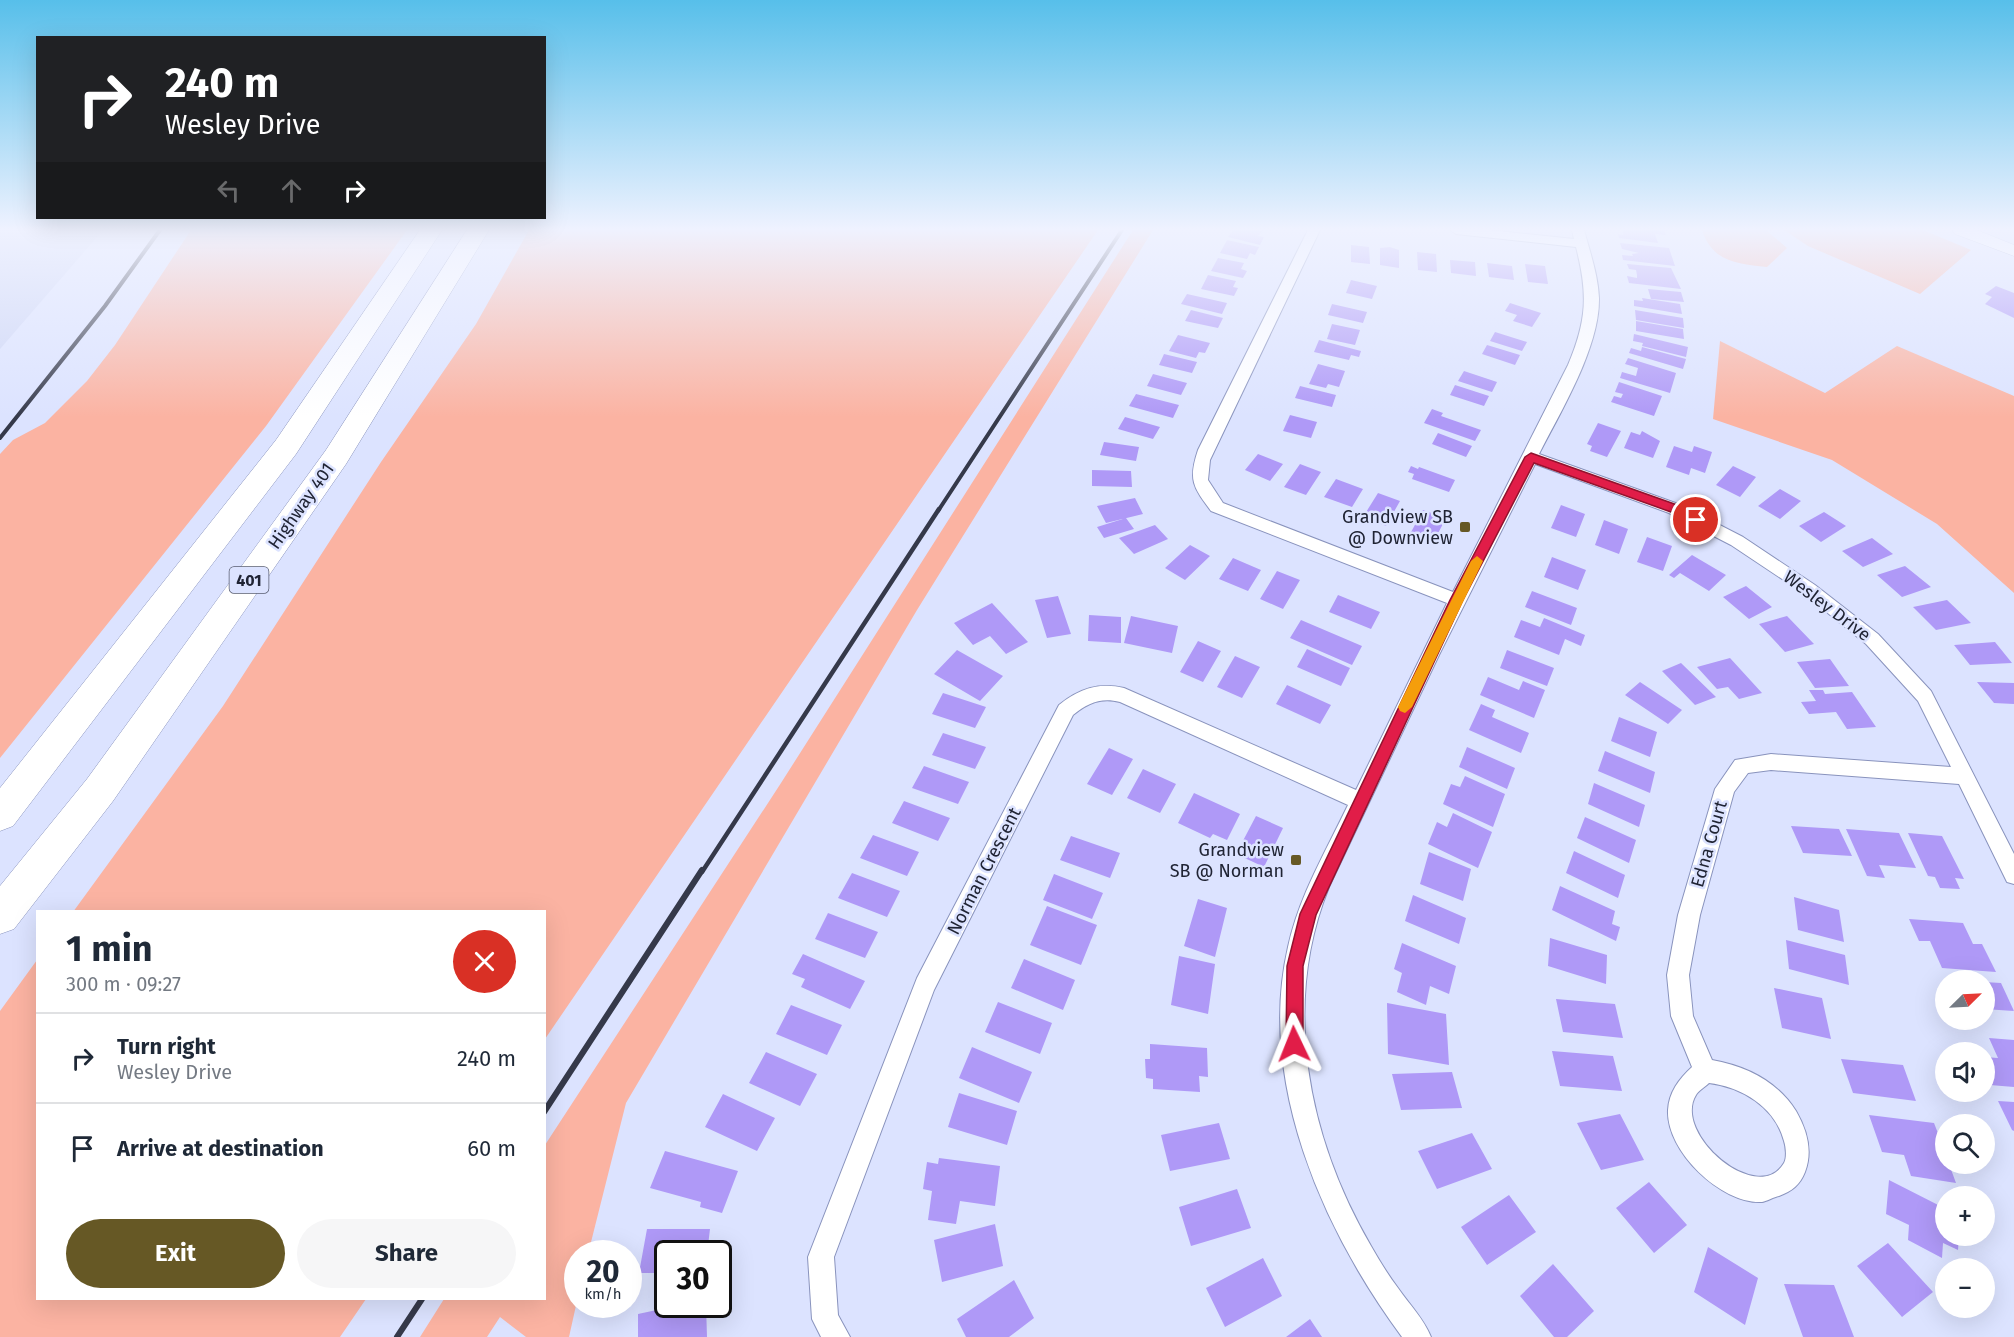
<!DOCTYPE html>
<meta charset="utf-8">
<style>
body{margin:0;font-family:"Fira Sans",sans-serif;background:#f6f6f7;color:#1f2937;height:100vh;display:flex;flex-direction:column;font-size:22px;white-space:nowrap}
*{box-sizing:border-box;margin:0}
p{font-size:20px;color:#747a83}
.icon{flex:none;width:33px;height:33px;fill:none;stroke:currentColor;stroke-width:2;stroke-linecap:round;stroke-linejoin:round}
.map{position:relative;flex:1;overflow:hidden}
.side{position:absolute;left:36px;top:910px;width:510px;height:390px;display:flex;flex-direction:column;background:#fff;border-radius:0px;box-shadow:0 6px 24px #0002}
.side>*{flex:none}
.banner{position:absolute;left:36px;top:36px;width:510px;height:183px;border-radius:0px;box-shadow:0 6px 24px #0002;background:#202124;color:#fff;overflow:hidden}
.needle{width:39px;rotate:66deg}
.tools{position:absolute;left:1935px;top:970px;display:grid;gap:12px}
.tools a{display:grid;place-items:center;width:60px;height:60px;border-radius:50%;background:#fff;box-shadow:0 6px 24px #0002;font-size:30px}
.speed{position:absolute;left:564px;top:1240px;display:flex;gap:12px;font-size:30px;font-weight:700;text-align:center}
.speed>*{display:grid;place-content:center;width:78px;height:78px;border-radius:50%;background:#fff;box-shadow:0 6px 24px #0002;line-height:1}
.speed small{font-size:15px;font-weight:400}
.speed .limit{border:3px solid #111;border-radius:9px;background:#fff;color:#111}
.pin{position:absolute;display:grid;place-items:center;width:51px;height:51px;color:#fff;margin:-26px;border:3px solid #fff;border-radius:50%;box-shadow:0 2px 6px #0007}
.me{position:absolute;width:66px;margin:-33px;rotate:358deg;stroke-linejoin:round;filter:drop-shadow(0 0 4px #0008)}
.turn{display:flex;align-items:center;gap:21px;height:126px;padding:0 30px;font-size:27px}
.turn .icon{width:78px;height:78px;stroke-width:2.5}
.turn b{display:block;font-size:42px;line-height:51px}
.lanes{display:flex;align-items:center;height:57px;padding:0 30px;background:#0003;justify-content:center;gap:30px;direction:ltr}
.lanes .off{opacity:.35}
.round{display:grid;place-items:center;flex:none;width:63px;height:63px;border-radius:32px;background:#f6f6f7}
.head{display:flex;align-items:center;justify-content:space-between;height:102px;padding:0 30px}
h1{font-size:36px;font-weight:700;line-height:45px}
.action{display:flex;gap:12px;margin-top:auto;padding:12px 30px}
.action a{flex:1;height:69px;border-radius:36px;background:#665825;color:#fff;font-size:24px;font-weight:700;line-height:69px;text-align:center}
.action a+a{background:#f6f6f7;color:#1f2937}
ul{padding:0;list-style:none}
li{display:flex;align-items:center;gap:18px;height:90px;padding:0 30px;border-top:2px solid #e0e1e3}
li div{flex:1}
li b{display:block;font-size:22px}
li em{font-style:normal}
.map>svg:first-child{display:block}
.built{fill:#ced6f6}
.green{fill:#fbb3a2}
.building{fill:#af99f7}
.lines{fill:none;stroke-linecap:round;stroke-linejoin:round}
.minor-casing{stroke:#8993bd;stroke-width:2}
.secondary-casing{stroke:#8993bd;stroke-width:1}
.motorway-casing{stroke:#8993bd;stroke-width:1}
.minor{fill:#fff;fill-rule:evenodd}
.secondary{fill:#fff;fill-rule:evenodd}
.motorway{fill:#fff;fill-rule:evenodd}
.rail-far2{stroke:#35394a;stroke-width:4}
.rail-far1{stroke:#35394a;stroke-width:4.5}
.rail{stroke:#35394a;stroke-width:6}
.route{fill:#e11d48;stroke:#92132f;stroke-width:1.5}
.slow{fill:#f59e0b}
.poi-dot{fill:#665825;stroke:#dce3ff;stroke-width:2}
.labels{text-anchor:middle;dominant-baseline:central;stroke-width:5;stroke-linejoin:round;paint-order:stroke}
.shield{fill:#dce3ff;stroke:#585d71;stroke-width:1.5}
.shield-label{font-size:16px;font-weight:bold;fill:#202434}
.street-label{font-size:18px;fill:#202434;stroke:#dce3ff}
.poi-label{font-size:18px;fill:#202434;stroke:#dce3ff;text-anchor:end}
</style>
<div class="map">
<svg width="2014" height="1337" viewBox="0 0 2014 1337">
<rect width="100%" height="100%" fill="#dce3ff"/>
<path class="built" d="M0,230h103l-103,119z"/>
<path class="green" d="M191,230h216l-141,196 -266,332v-304l13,-14 32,-17 42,-42 28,-36z
M529,230h569l-553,809 -1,-127h-471l150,-206 158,-244 95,-138z
M1133,230h20l-236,380 -291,493 -38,151h-10l-1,47 -8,36h-43l-26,-20 -13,20h-67l24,-38h100l1,-154 236,-362z
M1702,230h64l21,18 -20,19c-29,-3 -55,-5 -65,-37z
M1784,230h139l48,20 -51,44 -112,-48z
M1720,341l105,52 72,-47 117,50v197l-77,-69 -105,-64 -119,-41z
M37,960l1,339h328l-26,38h-340v-326z"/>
<path class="building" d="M1233,230l29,1 -4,5 6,1 -4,8 -32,-8z
M1623,230h41l2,5 -11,-1 3,9 -39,-5 -1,-4 5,1z
M1227,240l32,7 -4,8 -5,-2 -3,6 -27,-6z
M1620,243l49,5 6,18 -52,-6 -1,-5 11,1 -1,-2 7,-1 -17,-4z
M1351,245l18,2 1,17 -19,-2z
M1390,247l9,3v18l-19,-3v-17z
M1417,252l19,2 1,18 -19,-2z
M1218,258l26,5 -3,6 6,2 -4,7 -32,-7z
M1450,260l25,2 1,14 -25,-3z
M1487,263l25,3 2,14 -25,-3z
M1525,264l20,2 3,18 -20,-2z
M1627,264l44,4 10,21 -52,-6 -2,-7 10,2v-3l-1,-5 -7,-1z
M1208,275l28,6 -3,6 5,1 -4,8 -33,-7z
M1351,280l26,6 -5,13 -26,-6z
M1996,286l18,7v25l-29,-14 7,-7 -7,-3z
M1648,289l33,3 3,10 -33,-3z
M1187,294l40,9 -5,11 -41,-10z
M1642,298l38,6 2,10 -48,-8v-6l9,1z
M1510,303l31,10 -9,14 -19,-6 4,-6 -12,-4z
M1332,304l35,8 -4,11 -35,-8z
M1191,310l32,8 -5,10 -33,-7z
M1635,310l48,8 1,10 -48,-8z
M1636,321l47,8 1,10 -48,-8z
M1332,324l28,6 -5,15 -28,-6z
M1495,332l32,10 -5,9 -32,-10z
M1634,334l54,13 -2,10 -44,-11 1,-3 -10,-2z
M1178,335l32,8 -5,10 -6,-1 -3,6 -27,-7z
M1319,340l42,11 -2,6 -8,-2 -2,5 -35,-8z
M1487,345l33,10 -5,10 -33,-11z
M1642,347l44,12 -3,10 -54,-16 2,-5 10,3z
M1164,354l33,8 -5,11 -33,-8z
M1628,358l48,15 -6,20 -50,-15 2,-6 14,4 2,-8 -13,-4z
M1318,364l27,7 -6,16 -11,-3 -2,4 -17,-4z
M1464,371l33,11 -5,10 -34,-11z
M1153,374l34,9 -6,12 -34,-9z
M1619,382l43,14 -8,20 -43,-14 3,-6 7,2 2,-4 -8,-2z
M1455,385l34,11 -5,10 -34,-11z
M1300,386l36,9 -4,12 -37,-9z
M1136,394l43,11 -6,13 -44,-12z
M1432,409l11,4 -2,3 40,14 -6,11 -51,-18z
M1290,415l27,7 -6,16 -28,-7z
M1125,417l35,10 -7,12 -35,-10z
M1598,423l23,8 -14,26 -17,-6 2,-5 -5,-2z
M1642,431l18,10 -7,17 -29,-10 7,-16 9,3z
M1438,433l34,13 -6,11 -34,-13z
M1104,442l35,5 -3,14 -36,-6z
M1674,446l18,6 2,-6 18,6 -7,21 -14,-5 -2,7 -23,-8z
M1258,454l25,10 -13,17 -25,-11z
M1300,464l21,8 -15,23 -22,-8z
M1411,466l7,3 1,-2 36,13 -6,12 -37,-13 2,-5 -6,-2z
M1733,466l23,11 -16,20 -24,-12z
M1092,470l39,1 1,16 -40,-1z
M1336,479l27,10 -11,18 -28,-10z
M1780,489l21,12 -21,18 -22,-13z
M1378,493l22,8 -14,25 -23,-9z
M1135,498l8,16 -37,9 -9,-17z
M1561,505l24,9 -9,23 -25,-9z
M1423,510l23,8 -13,25 -23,-9z
M1824,512l22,14 -25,16 -22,-16z
M1126,518l8,11 -30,9 -7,-11z
M1604,520l24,9 -9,25 -24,-9z
M1155,525l13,14 -34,15 -15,-16z
M1647,537l25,9 -9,25 -26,-9z
M1872,538l21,16 -30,13 -21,-16z
M1190,545l20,11 -25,24 -20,-12z
M1692,555l34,20 -17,16 -29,-18 -6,5 -5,-3z
M1552,557l34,13 -8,20 -34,-13z
M1233,558l28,12 -13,21 -29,-12z
M1905,566l26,21 -29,10 -25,-22z
M1277,571l23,9 -17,29 -23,-10z
M1746,586l26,21 -23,12 -26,-22z
M1532,591l45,17 -6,17 -46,-18z
M1338,595l42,17 -9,17 -42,-17z
M1058,596l13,38 -24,4 -12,-38z
M1947,600l24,23 -35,7 -23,-23z
M992,603l36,39 -22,12 -16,-18 -17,9 -19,-22z
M1089,615l32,2v26l-33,-2z
M1131,616l47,10 -6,27 -48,-10z
M1787,616l27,28 -29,8 -26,-28z
M1544,618l41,17 -4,11 -16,-7 -6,16 -45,-18 7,-17 19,7z
M1301,620l61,26 -10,19 -62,-27z
M1198,641l23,10 -18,31 -23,-10z
M1995,642l17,21 -42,2 -16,-20z
M1307,649l43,19 -9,18 -44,-19z
M957,650l46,26 -23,25 -46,-27z
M1507,650l47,18 -7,18 -47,-18z
M1235,656l25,11 -18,31 -25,-11z
M1730,658l32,35 -23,6 -11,-12 -11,2 -20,-22z
M1830,659l19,27 -34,2 -18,-26z
M1681,663l35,34 -21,8 -33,-34z
M1488,677l31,13 4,-9 22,9 -11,28 -54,-23z
M1640,682l42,28 -14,14 -43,-29z
M1977,682l37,1v21l-20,-1z
M1287,685l44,20 -11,19 -44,-20z
M1809,690h14l2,4 27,-2 24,35 -29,2 -11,-17 -27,2 -8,-12 15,-1z
M943,693l43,14 -11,21 -43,-14z
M1481,704l14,6 -3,7 37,16 -8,20 -52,-23z
M1619,717l38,15 -7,25 -39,-16z
M943,733l43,14 -11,22 -43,-14z
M1467,747l48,21 -8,21 -48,-22z
M1109,748l24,11 -21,36 -25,-11z
M1605,751l50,21 -5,21 -52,-22z
M924,766l45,16 -11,22 -46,-16z
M1143,769l33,15 -16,29 -33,-15z
M1465,776l40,18 -12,33 -50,-23 8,-20 9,3z
M1594,783l51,22 -6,22 -51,-23z
M1194,793l46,21 -13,26 -14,-6 -3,4 -32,-15z
M904,801l46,17 -12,23 -46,-18z
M1453,813l39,19 -14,36 -50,-24 9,-22 10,5z
M1256,816l27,12 -19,39 -28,-13z
M1585,817l51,23 -7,23 -52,-25z
M1791,826l48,3 13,27 -49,-3z
M1846,829l53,4 17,35 -37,-3 6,13 -18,-2z
M1908,833l34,3 22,43 -9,-1 5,11 -20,-1 -5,-11 -7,-1z
M873,835l46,17 -12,24 -47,-18z
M1071,836l49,17 -10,25 -50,-18z
M1574,851l51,24 -7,23 -52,-25z
M1429,852l42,17 -8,32 -43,-17z
M852,873l48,18 -13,26 -49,-19z
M1054,874l49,19 -11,26 -49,-19z
M1560,886l55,25 -3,13 8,3 -4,14 -64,-31z
M1413,895l53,23 -7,26 -54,-23z
M1794,897l45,13 5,32 -46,-12z
M1198,899l29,9 -12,49 -31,-11z
M1047,906l50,19 -16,40 -51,-20z
M828,913l50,19 -13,26 -50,-19z
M1909,919l54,4 10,21h9l14,28 -54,-4 -12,-27h-11z
M1550,938l57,17 -1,29 -58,-18z
M1786,940l59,15 4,30 -60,-16z
M1402,943l54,23 -7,28 -19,-8 -4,19 -29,-13 5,-19 -8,-4z
M803,954l62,27 -15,28 -49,-22 4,-8 -13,-5z
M1179,956l36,8 -7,50 -37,-9z
M1024,959l51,21 -12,30 -52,-22z
M1984,982l17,1 13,28 -30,-2z
M1774,988l48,10 9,41 -49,-11z
M1556,999l59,5 8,34 -60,-6z
M998,1002l54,21 -12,31 -55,-22z
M1387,1003l59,11 3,51 -61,-11z
M791,1005l51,20 -15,30 -51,-21z
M1989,1038l25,2v47l-24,-2 -6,-13v-15l14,1z
M1150,1044l57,4 1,29 -9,-1 1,16 -47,-3v-10l-7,-1 -1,-19h5z
M972,1047l60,25 -13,31 -60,-25z
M1552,1051l61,5 9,35 -62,-5z
M766,1052l51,22 -17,32 -51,-23z
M1841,1059l62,6 13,36 -63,-8z
M1452,1072l10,36 -61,2 -9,-36z
M959,1093l58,18 -10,34 -59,-18z
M723,1094l52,24 -18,33 -52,-24z
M1998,1101l16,1v29l-2,-1z
M1620,1114l24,46 -43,10 -24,-47z
M1869,1115l65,8 12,31v10h3l7,19 -45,-7 -7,-21 -22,-3z
M1219,1123l11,36 -60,12 -9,-36z
M1472,1133l20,36 -55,20 -19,-38z
M665,1151l73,20 -16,42 -22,-6 1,-5 -51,-14z
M939,1158l61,8 -5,40 -35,-5 -4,23 -28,-4 4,-29 -9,-2 4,-27 11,2z
M1889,1180l57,29v27h13l-1,14 -15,-7 -1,15 -34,-18 1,-15 -23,-11z
M1649,1182l38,43 -33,28 -38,-45z
M1237,1189l14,39 -60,18 -12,-39z
M1509,1195l27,37 -49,33 -26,-38z
M995,1224l8,42 -61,16 -8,-42z
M647,1229h63l-3,25h-39v19h-29z
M1888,1243l45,49 -31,25 -45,-51z
M1708,1247l50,31 -13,47 -51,-33z
M1263,1258l19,38 -57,31 -19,-39z
M1553,1264l41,47 -27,26h-13l-34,-41z
M1014,1280l20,38 -25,19h-43l-9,-18z
M1784,1284l50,1 20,52h-51z
M680,1305h26l1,32h-69v-23z
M1310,1319l12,18h-36z"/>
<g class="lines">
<g class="minor-casing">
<path id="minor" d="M1308,230h12l-110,230 -2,20 15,23 230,89 115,-227c19,-45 20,-71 8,-118l-120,-13 -6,-4h39l85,9 -2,-9h12c6,22 14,45 15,68 1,49 -38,113 -60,156l142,51 62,32 72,48 63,49 53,57 83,163v30l-7,-2 -48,-98 -188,-14 -23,3 -14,19 -34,123 -11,60 4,41 19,44c34,6 65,21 84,51 11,19 17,40 9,61 -5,13 -13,19 -26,24 -5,1 -12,5 -17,6 -41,2 -96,-51 -94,-92 1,-18 11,-31 24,-43l-21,-51 -4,-41 11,-60 37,-126 20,-29 36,-6 180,13 -33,-66 -52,-57 -63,-51 -72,-48 -62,-32 -134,-49 -96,191 -110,232c-48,118 -21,251 42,359 8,14 17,29 27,42 11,16 26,31 33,49h-29c-79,-107 -145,-255 -114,-390 11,-51 38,-96 60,-142l-228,-103c-19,-5 -32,1 -47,13l-139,275 -100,267 4,58 12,22h-29l-9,-18 -4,-62 109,-279 142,-273c20,-16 40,-23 65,-17l232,102 91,-187 -236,-92c-18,-24 -23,-31 -13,-61zM1709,1083c33,4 66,24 75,58 2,6 3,17 0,22 -26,44 -112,-29 -88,-68 2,-4 9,-8 13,-12z"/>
</g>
<g class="secondary-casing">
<path id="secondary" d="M1952,230h25l37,15v11l-59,-22z"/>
</g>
<g class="motorway-casing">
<path id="motorway" d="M420,230h22l-146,224 -283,372 -13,5v-43l276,-348z
M467,230h22l-143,234 -233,337 -99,128 -14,5v-48l87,-107 239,-329z"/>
</g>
<use href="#minor" class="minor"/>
<use href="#secondary" class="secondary"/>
<use href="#motorway" class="motorway"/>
<path class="rail-far2" d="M0,438l105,-132 55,-76
M938,511l184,-281"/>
<path class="rail-far1" d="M702,872l237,-363"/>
<path class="rail" d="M544,1112l158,-242
M397,1337l25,-38"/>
</g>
<linearGradient id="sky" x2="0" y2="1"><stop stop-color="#57bfea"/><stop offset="0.55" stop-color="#eff2ff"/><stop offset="1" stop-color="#eff2ff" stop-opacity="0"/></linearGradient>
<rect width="2014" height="417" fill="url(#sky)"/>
<path class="route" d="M1531,453l149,53 22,14 -2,3h-8l-21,-11 -137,-49 -71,137 -147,315 -13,51v78l-3,6 -6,2 -6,-2 -2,-6 1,-78 13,-52 150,-314 75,-143z"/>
<path class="slow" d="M1477,556l6,5 -71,146 -7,6 -5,-2 -2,-4 73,-146z"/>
<g class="poi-dot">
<rect x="1459" y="521" width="12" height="12" rx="3"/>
<rect x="1290" y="854" width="12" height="12" rx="3"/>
</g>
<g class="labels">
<rect class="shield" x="229.5" y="567" width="39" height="26" rx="4.5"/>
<g class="shield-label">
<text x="249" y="580">401</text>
</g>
<g class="street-label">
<text transform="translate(301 506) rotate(-55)">Highway 401</text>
<text transform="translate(1827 606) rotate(37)">Wesley Drive</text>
<text transform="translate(1709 844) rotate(-74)">Edna Court</text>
<text transform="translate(984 871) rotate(-63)">Norman Crescent</text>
</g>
<g class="poi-label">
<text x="1453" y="517">Grandview SB<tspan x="1453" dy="21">@ Downview</tspan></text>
<text x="1284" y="850">Grandview<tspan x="1284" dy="21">SB @ Norman</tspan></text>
</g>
</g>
</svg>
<div class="tools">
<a><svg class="needle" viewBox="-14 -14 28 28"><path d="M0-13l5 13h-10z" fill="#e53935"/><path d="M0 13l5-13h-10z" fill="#747a83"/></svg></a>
<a><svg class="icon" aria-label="sound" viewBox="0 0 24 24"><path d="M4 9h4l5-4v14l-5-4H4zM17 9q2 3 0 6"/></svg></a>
<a><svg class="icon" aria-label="search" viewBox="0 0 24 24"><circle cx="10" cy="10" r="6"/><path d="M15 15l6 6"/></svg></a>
<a>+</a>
<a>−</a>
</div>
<div class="speed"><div>20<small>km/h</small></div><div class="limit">30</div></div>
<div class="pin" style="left:1696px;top:520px;background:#d93025"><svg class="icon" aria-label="arrive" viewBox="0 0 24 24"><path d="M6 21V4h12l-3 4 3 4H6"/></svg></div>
<svg class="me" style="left:1294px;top:1044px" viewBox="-20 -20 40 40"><path d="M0-17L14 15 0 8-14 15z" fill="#e11d48" stroke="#fff" stroke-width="4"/></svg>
<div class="banner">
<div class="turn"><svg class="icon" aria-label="right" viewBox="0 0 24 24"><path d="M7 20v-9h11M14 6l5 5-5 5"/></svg><div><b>240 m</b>Wesley Drive</div></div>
<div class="lanes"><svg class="icon off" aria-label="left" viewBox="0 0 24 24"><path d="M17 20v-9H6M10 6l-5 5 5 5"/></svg><svg class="icon off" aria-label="ahead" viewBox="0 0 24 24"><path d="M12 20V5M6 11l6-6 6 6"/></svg><svg class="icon" aria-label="right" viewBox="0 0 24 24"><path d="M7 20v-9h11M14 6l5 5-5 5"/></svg></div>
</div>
<section class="side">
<div class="head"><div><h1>1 min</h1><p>300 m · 09:27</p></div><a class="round" style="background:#d93025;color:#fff"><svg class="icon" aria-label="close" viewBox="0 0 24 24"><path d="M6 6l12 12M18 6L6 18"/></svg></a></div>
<ul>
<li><svg class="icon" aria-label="right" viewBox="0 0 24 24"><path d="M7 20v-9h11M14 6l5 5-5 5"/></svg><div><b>Turn right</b><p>Wesley Drive</p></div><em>240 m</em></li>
<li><svg class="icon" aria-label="arrive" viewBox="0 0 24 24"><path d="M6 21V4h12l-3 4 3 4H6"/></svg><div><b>Arrive at destination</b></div><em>60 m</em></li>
</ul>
<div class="action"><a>Exit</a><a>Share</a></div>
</section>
</div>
